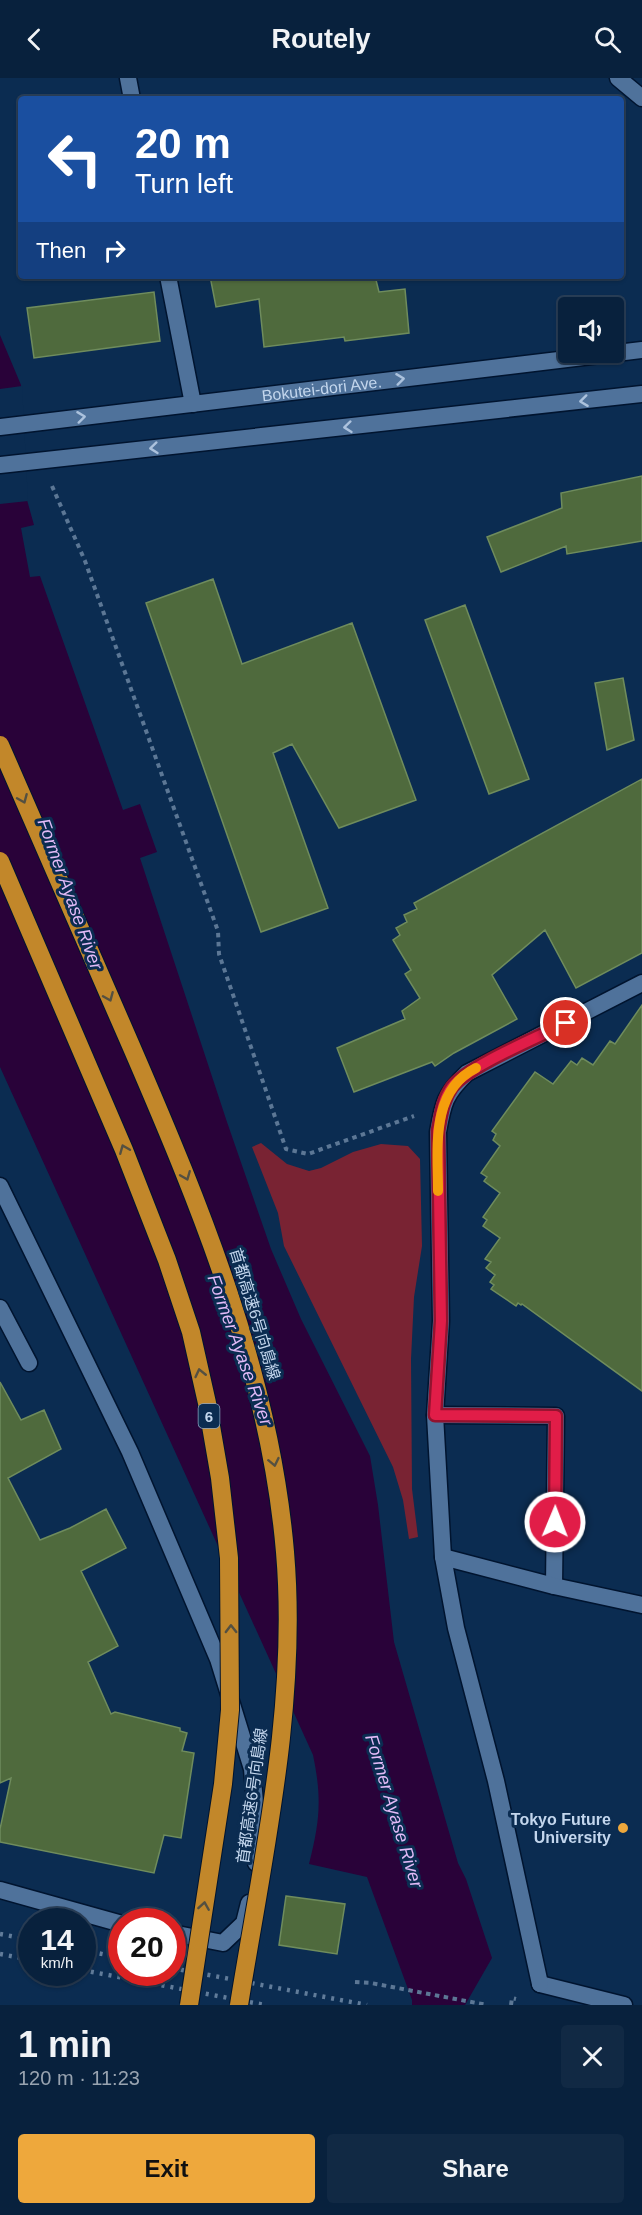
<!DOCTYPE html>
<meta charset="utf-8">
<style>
body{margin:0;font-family:Arial,"Noto Sans JP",sans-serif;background:#112944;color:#f1f3f6;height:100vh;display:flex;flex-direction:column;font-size:22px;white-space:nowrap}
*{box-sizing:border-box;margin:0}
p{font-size:20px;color:#98a3b0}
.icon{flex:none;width:33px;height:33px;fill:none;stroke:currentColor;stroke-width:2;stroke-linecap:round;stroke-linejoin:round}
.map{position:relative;height:1927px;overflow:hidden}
.side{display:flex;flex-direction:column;background:#08213d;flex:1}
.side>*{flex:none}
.hud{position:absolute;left:18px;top:18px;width:606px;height:183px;border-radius:6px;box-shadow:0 2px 4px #0004,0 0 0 2px #293e57;background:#1a4fa0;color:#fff;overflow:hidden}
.tools{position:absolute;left:558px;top:219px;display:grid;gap:12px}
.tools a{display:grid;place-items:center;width:66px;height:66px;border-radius:6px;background:#08213d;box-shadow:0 2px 4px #0004,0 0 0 2px #293e57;font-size:30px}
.speed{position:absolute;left:18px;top:1830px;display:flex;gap:12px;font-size:30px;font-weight:700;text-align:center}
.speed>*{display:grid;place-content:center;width:78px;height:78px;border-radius:50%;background:#08213d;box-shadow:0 2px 4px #0004,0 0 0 2px #293e57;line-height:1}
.speed small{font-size:15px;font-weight:400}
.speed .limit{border:9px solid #d22;background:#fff;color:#111}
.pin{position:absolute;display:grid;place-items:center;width:51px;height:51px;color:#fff;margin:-26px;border:3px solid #fff;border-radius:50%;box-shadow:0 2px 6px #0007}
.me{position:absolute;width:66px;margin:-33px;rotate:1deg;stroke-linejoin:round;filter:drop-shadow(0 0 4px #0008)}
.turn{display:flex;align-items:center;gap:21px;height:126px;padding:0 18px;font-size:27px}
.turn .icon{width:78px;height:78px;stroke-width:2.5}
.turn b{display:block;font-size:42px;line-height:51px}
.then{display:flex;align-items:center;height:57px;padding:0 18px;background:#0003;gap:12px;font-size:22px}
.round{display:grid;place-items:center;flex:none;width:63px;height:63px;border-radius:6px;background:#112944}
.overview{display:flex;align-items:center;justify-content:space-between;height:102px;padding:0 18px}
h1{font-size:36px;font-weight:700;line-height:45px}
.button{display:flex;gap:12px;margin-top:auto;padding:12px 18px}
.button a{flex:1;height:69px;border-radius:6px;background:#eea83c;color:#111;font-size:24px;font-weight:700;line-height:69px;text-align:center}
.button a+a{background:#112944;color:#f1f3f6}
header{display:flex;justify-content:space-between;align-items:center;height:78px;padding:0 18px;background:#08213d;font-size:27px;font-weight:700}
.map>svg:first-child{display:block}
.green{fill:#792333}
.water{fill:#290239}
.pier{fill:#0b2c51}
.building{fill:#4f6a3d;stroke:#6f8c5d;stroke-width:1.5}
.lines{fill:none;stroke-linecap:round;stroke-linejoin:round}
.service-casing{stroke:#00142f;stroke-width:19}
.minor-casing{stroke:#00142f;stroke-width:19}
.tertiary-casing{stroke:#00142f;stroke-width:19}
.secondary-casing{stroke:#00142f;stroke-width:19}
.path{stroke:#5c7795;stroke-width:4;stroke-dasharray:4.5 4.5;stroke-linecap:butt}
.service{stroke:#4f729b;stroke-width:16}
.minor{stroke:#4f729b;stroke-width:16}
.tertiary{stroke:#4f729b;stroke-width:16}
.secondary{stroke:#4f729b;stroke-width:16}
.rail{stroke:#617c9a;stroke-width:4.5;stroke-dasharray:3 6;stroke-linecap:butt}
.motorway-bridge-casing{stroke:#00142f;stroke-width:20;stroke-linecap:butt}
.motorway-bridge{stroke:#c2872a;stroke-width:18}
.oneway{stroke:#acc2dd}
.oneway2{stroke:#545041}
.route-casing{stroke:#92132f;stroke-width:15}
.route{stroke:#e11d48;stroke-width:10}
.slow{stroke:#f59e0b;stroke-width:10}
.poi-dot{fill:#eea83c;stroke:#0b2c51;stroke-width:2}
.labels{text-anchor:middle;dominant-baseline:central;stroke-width:6;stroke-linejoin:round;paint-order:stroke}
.shield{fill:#0b2c51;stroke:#8ca3be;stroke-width:1.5}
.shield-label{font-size:15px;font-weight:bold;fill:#c3d6ed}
.street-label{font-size:16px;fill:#c3d6ed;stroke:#0b2c51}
.poi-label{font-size:16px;font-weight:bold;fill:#c3d6ed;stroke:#0b2c51;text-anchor:end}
.water-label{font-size:18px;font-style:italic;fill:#e2baf7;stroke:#0b2c51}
</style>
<header><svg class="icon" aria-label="back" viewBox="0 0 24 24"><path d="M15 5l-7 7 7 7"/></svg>Routely<svg class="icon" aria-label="search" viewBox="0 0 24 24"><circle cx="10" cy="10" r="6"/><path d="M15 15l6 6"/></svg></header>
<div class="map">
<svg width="642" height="1927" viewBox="0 0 642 1927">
<rect width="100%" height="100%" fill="#0b2c51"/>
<path class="green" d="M261,1065l26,21 22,7 12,-3 32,-16 28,-8 27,2 12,13 2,87 -8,51 -3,62 1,130 6,48 -9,2 -6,-39 -10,-33 -109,-221 -6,-33 -26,-66z"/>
<path class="water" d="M0,257l21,50 6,115 7,25 -13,3 9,49 10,-1 83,234 17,-6 17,48 -17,6 87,264 44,127 30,70 69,137 8,49 16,137 64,221 8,16 26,79 -27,47h-53v-5l-45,-123 -58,-13c11,-43 13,-66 4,-109l-313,-688z"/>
<path class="pier" d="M22,308l6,115 -28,3v-115z"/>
<path class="building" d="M210,198h165l4,16 26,-3 4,44 -64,8 -1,-4 -80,10 -5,-48 -43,8z
M154,214l6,49 -126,17 -7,-50z
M642,398v65l-75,13 -1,-8 -65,26 -14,-35 75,-29 -1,-15z
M213,501l29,85 110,-41 64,177 -77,28 -47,-84 -19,9 55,155 -67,24 -115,-329z
M465,527l64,174 -40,15 -64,-174z
M623,600l11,62 -27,10 -12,-67z
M642,701v174l-66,35 -31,-58 -53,45 25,44 -63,34 -19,13 -3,-4 -78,30 -17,-44 68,-29 -3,-8 18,-13 -15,-24 6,-4 -18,-30 7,-5 -4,-7 11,-6 -3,-7 13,-6 -3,-6z
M642,927v386l-120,-87 -1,1 -3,-2 -2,3 -25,-17 3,-4 -4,-3 5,-7 -9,-7 5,-6 -6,-3 15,-21 -17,-12 4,-6 -4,-3 17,-24 -16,-12 3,-4 -6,-4 19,-27 -7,-6 3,-6 -4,-3 43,-59 18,12 18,-23 6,4 5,-7 11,7 17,-24 5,3z
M0,1304l21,38 23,-10 17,39 -53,29 32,62 30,-12 36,-19 20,39 -45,23 37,75 -30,16 23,52 4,-2 65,16v3l7,2 -5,18 12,2 -13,85 -17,-3 -10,38 -154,-31v-13l11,-51 -11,5z
M286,1818l59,8 -8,50 -58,-9z"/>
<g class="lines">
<g class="service-casing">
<path id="service" d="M128,0l4,21
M618,0l24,20
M168,198l25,128
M0,1230l29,55
M435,1337l121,1 -2,170"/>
</g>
<g class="minor-casing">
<path id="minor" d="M0,1108l130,266 88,207 34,110 6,66 -2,28
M443,1479l111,29 88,19
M0,1812l122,34
M172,1855l51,10 21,-20 5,-20
M540,1906l84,21"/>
</g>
<g class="tertiary-casing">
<path id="tertiary" d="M540,1906l-44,-203 -40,-153 -13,-71 -8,-142 6,-94 -3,-189c5,-29 7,-38 29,-59l175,-90"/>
</g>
<g class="secondary-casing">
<g id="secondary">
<path id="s1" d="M0,349l642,-77"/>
<path d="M0,387l642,-71"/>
</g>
</g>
<path class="path" d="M52,408l33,75 133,370 1,23 67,195 22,5 106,-38
M355,1904l16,1 116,22
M511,1927l1,-7 4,1"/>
<use href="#service" class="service"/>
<use href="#minor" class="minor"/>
<use href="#tertiary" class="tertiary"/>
<use href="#secondary" class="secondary"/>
<path class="rail" d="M0,1856l32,6
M82,1872l40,8
M0,1876l32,6
M172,1890l195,37
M82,1892l183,35"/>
<g class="motorway-bridge-casing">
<path id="motorway-bridge" d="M0,667c44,101 88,202 132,303 70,162 138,327 153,504 13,152 -22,304 -46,453
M0,783l124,289 43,110 24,72 16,71 13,75 9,80 1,152 -7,74 -34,221"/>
</g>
<use href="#motorway-bridge" class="motorway-bridge"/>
</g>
<defs><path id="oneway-chevron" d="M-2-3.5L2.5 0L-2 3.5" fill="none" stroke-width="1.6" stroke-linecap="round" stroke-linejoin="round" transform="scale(1.5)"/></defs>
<g class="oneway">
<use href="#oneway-chevron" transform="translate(400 301) rotate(-7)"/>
<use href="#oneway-chevron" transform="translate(584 323) rotate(173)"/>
<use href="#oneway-chevron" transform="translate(81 339) rotate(-7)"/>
<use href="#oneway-chevron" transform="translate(348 349) rotate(174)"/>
<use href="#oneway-chevron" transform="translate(154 370) rotate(174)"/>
</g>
<g class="oneway2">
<use href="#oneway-chevron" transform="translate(23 721) rotate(67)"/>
<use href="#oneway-chevron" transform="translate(109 919) rotate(67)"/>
<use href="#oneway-chevron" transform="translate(124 1071) rotate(-112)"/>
<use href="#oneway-chevron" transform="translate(186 1098) rotate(68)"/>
<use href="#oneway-chevron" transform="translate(200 1295) rotate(-103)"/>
<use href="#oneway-chevron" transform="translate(274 1384) rotate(78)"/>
<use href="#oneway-chevron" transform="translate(231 1551) rotate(-91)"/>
<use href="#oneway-chevron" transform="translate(204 1828) rotate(-81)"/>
</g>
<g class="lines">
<g class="route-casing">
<path id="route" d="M555,1444l1,-106 -121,-1 6,-94 -3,-190c3,-15 4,-30 14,-44 16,-21 87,-50 114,-64"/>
</g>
<use href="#route" class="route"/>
<path class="slow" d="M438,1113c0,-43 -8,-100 38,-123"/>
</g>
<circle class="poi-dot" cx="623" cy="1750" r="6"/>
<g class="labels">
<rect class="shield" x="198.5" y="1326" width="21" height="24" rx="4.5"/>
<g class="shield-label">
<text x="209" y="1338">6</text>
</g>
<g class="street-label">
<text stroke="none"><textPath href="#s1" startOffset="324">Bokutei-dori Ave.</textPath></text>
<text transform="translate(255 1236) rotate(73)">首都高速6号向島線</text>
<text transform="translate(252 1718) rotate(-82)">首都高速6号向島線</text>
</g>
<g class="poi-label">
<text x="611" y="1741">Tokyo Future<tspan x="611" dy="18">University</tspan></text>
</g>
<g class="water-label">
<text transform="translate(70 816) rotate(70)">Former Ayase River</text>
<text transform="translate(240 1272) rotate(70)">Former Ayase River</text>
<text transform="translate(394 1733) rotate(73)">Former Ayase River</text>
</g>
</g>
</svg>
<div class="tools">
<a><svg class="icon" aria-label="sound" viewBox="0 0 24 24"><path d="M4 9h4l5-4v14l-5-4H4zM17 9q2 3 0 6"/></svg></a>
</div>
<div class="speed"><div>14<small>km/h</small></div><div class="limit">20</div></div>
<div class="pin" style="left:566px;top:945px;background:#d93025"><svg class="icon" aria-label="arrive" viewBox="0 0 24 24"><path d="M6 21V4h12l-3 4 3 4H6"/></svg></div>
<svg class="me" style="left:555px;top:1444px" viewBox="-20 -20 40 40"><circle r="17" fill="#e11d48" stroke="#fff" stroke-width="3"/><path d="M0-11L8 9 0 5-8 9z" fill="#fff"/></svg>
<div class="hud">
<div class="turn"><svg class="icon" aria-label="left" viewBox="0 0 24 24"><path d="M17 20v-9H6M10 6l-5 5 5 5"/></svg><div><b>20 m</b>Turn left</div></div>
<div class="then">Then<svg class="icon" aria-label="right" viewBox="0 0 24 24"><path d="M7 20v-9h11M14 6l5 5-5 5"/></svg></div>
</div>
</div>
<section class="side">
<div class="overview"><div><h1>1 min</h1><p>120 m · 11:23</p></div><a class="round"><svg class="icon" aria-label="close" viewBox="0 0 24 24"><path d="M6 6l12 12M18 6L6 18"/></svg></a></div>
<div class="button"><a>Exit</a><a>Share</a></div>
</section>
